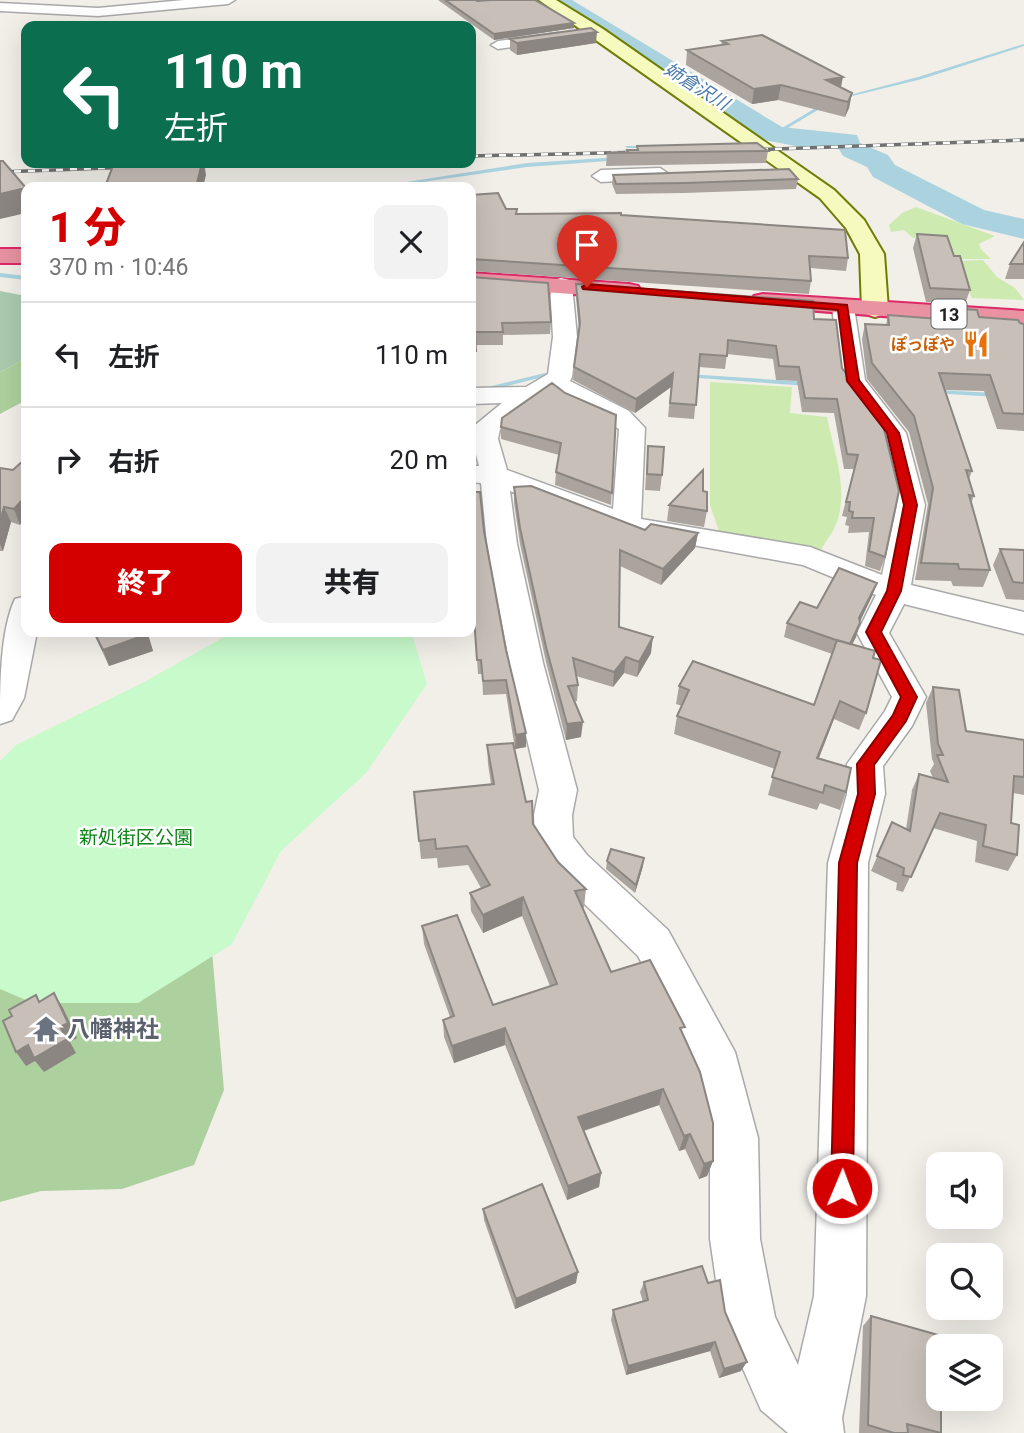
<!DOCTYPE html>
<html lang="ja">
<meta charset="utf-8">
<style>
body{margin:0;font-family:Roboto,"Noto Sans JP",sans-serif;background:#f2f2f2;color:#202124;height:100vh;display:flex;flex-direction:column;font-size:26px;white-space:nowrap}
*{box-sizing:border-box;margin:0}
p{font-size:23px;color:#757577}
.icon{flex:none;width:38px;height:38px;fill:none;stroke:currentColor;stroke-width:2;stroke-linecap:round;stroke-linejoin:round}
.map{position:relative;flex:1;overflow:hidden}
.side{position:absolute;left:21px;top:182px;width:455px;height:455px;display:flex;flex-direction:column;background:#fff;border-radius:14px;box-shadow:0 7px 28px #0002}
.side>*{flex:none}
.top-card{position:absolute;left:21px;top:21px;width:455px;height:147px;border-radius:14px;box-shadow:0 7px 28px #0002;background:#0b6e4f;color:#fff;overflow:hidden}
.buttons{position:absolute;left:926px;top:1152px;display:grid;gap:14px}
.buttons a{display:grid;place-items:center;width:77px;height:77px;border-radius:14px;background:#fff;box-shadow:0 7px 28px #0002;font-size:35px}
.pin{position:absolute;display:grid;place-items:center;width:60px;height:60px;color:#fff;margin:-72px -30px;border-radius:50% 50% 50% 0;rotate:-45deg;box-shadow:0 0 7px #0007}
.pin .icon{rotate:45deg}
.me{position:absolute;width:77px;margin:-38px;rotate:1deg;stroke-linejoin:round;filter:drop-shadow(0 0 5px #0008)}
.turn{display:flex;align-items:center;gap:24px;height:147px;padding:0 28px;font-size:32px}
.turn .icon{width:91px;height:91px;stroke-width:2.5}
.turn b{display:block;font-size:49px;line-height:60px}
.round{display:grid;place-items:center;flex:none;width:74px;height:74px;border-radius:14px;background:#f2f2f2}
.head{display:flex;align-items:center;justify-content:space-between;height:119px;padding:0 28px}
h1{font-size:42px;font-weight:800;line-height:52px;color:#d40000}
.primary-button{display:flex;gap:14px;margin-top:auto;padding:14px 28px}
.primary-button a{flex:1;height:80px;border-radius:14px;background:#d40000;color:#fff;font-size:28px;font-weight:800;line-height:80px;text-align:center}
.primary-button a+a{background:#f2f2f2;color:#202124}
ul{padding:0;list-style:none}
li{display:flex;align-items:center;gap:21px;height:105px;padding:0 28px;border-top:2px solid #e0e0e0}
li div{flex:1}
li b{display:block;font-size:26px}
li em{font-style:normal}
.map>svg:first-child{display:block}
.grass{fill:#cdebb0}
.forest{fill:#add19e}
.cemetery{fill:#aacbaf}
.park{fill:#c8facc}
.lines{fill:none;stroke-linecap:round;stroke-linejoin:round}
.stream{fill:#aad3df;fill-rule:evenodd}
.river{fill:#aad3df;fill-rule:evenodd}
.street-casing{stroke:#a9a9a9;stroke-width:3}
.secondary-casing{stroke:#707d05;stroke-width:4}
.highway-casing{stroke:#dc2a67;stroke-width:4}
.street{fill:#fff;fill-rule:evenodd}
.secondary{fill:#f7fabf;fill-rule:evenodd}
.highway{fill:#e892a2;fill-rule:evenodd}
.rail-casing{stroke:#707070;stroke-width:3.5}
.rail{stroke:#fff;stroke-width:2.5;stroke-dasharray:7;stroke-linecap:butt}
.wall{fill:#aba49e}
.shaded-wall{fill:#8b8681}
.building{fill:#c7bfb8;stroke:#8b8681;stroke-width:2}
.route{fill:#d40000;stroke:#8a0000;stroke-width:2}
.labels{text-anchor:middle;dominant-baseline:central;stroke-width:5;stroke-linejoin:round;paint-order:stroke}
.far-food-label{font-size:16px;font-weight:bold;fill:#c56008;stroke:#fff;text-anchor:end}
.far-water-label{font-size:18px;font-style:italic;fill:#4a7aab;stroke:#fff}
.shield{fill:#fff;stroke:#646464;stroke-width:2}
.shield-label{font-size:18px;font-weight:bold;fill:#222}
.park-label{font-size:19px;fill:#0c8416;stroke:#fff}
.near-worship-label{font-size:23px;font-weight:bold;fill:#5b616d;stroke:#fff;text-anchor:start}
</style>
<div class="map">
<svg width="1024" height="1433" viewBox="0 0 1024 1433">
<rect width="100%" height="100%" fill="#f2efe9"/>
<path class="grass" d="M916,207l79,29 -16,8 2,5 10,10h-36l-20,-23 -22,2 -9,-8 -13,2 -2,-7 13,-12z
M983,260l14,17 18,11 9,12 -52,-2 -16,-37z
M710,382l82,5 -2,26 37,4c7,35 24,77 7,112 -4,8 -10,13 -13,23l-101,-18 -10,-29z"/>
<path class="forest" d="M26,358v42l-26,14v-42z
M0,770l290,30 -78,151 12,139 -30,75 -72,24 -81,2 -41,11z"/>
<path class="cemetery" d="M0,291l26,5v62l-26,14z"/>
<path class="park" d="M233,632h173l7,5 14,47 -61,89 -85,78 -49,93 -94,59h-105l-33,-14v-228l16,-16 128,-63z"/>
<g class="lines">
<path class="stream" d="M1024,44v2l-102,33 -82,20 -2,-1 80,-21z
M824,103l4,1 -52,31 -4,-1z
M625,146h22l2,1 -2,1h-20z
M620,157l2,1v2l-95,7 -140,20h-12l152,-24z
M0,273l26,3v4l-26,-3z
M545,373l3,2 -1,1 -76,19v-4z
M687,374l121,8 3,2 -3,2 -123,-9 -1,-1z
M935,390l61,3 3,2 -3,2 -63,-4v-2z"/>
<path class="river" d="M546,0h26l210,127 75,8 3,8 28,12 7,10 89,45 40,9v20l-62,-15 -89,-47 -6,-10 -24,-11 -4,-7 -38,-2 -37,-7 -215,-135z"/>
<g class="street-casing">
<path id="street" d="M184,0h51l-7,4 -130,12 -98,-5v-8l98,5z
M476,0h20l-7,4h-12z
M558,33l7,4 -2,3 -65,9 -7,-4 7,-4z
M660,168l9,6 -2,4 -66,4 -9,-6 9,-6z
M561,278l8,2 3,5 5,52 -5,40 -2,4 59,30 16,17 -4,91 169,28 72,28 15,-70 -17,-71 -39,-53 -9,-74 3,-5h16l3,5 11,73 41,53 19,72 -14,80 113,27v22l-120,-30 -15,29 37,64 -14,29 -29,40 2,28 -17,69 -2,433 -24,122 2,15h-56l-27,-23 -39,-89 -12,-82v-101l-19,-81 -53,-101 -79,-77 -24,-38 -1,-26 5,-25 -30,-127 -22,-119 -6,-61 -10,-1v-16h8l-7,-27 2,-13 28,-23 -31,1v-16l55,-1 22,-13 5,-37 -3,-52 3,-5zM552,392l67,37 -6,80 -106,-39 -9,-31 2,-10zM510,491l111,41 182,33 73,30 -19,38 35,64 -7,14 -38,53v30l-19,69 -14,433 -16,69 -23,-48 -15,-78 -2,-101 -23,-86 -67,-122 -81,-75 -14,-18 -1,-22 5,-25 -34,-127 -26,-119z
M26,596v36h11l-13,66 -12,22 -12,4c0,-38 0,-93 15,-125z"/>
</g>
<g class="secondary-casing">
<path id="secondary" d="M539,0h17l47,29 231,161 30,30 20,34 4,55 -4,5 -9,3 -9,-3 -4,-5 -2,-55 -14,-26 -26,-30z"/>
</g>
<g class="highway-casing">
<path id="highway" d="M0,249h26v14h-26z
M471,273l158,11 9,2 3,5 -3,5 -9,2 -158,-11z
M763,294l261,17v16l-270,-21 -3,-5 3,-5z"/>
</g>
<use href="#street" class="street"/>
<use href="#secondary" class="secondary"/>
<use href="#highway" class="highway"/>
<g class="rail-casing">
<path id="rail" d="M747,150l277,-10
M471,156l175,-4
M185,166l92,-3
M0,172l133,-5"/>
</g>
<use href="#rail" class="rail"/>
</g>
<path class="wall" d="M438,0h38l1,1 97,27 -80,12z
M510,39l86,4 -79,12 -7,-5z
M722,41l118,46 12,6 -3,15 -4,9 -67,-17 -26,4 -66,-39 1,-15 34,-5z
M637,146l131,5 -2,12 -160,3 1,-13 20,-1v-2h10z
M613,175l185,4 -2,10 -112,4 -68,1 -4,-10z
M471,195l45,19 105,1 227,43 -2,13 -36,-3 1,13 -2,13 -338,-23z
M917,234l37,22 16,34 -5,14 -39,-2 -13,-54z
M1024,242v37h-19l5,-15z
M471,277l80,45 -1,12 -47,1v10h-28l1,19h-5z
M576,284l238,35 28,49 43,189 -5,14 -15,-5 4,-34 -21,1 1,-7 -4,-1 2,-8 -5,-1 12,-47h-10l-10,-56 -32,-1 -5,-31 -21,-1 -3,-21 -46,-5 -2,15 -26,-2 -5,52 -26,-2 3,-30 -36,26 -62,-33 1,-13 5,-36 -3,-34z
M936,307l43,10 45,7v107l-27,-2 -13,-38 -40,-1 28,81 -3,8 5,17 -3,7 19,67 -7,17 -30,-1 -2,-5 -36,-1 13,-76 -19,-72 -42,-53 -5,-40 3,-15 21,1 2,-10 44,4z
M565,393l51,22 -5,90 -56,-20 1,-13 3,-17 -58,-16v-12z
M648,446l14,29 -2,16 -15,-1z
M0,468l13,2 7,55 -9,-3 -8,29h-3z
M514,487l131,43 53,3 -3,15 -34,37 -41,-19 -1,61 32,26 -14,24 -13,-4 -11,14 -37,-11 2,9 -1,16h-3l7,36 -15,3 -20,-78 -26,-118 -6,-41z
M669,505l38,6 -3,16 -37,-6z
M484,531l42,216 -11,2 -9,-55 -23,1 -1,-21h-4l-5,-71z
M1000,549l24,1v50l-18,-1 -13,-34z
M877,583l-5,13 -12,25 -4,16 -4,7 21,14 -7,55 -7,17 -25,-11 -15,39 27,34 -6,18 -20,-7 -3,7 -49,-15 7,-26 -101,-35 3,-18 5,-10 -6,-2 3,-18 135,19 18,-51 -48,-17 3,-14 30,-15z
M93,632h54l6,19 -44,15z
M933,687l33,44 58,9v55l-11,-2 -2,30 6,32 -9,16 -33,-9 2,-21 -44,-13 -30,64 -7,-2 1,-7 -26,-12 21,-49 14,7 6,-39 7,-16 14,4 -3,-7 4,-7 -2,-5 -6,-56z
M487,745l39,57 7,22 25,38 28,27 -2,18 -1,1 28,64 72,63 30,126 -6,15 -8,3 -14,-30 -6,2 -20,-46 -75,26 17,42 -2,14 -32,13 -62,-155 -51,18 -10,-26 -1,-17 7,-3 -26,-73 -2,-18 71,79 57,-19 -28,-70 -39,17 -12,-22 -1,-18 11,-5 -13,-23 -30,3 -1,-10 -16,1 -7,-67 77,-8 -3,-20z
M607,861l36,5 -8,27 -29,-24z
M483,1209l93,74 -61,26 -31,-89z
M644,1282l64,1 17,29 16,59 -22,7 -9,-27 -84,24 -15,-55 2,-10 30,-8 -3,-10z
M871,1316l67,30 3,87h-82l4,-107z"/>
<path class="shaded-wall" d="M574,23v5l-80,12v-6z
M597,32l-1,11 -79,12v-12z
M843,77l-3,15 -14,-12z
M781,85l-3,15 -26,4 2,-15z
M852,93l-3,15 -4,9 3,-15z
M202,163h2l2,12 -3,12h-7z
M26,188v25l-26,6v-25z
M673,373l-2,14 -36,26 1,-14z
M474,446v17l-3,2v-14z
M26,496v22l-6,7 -6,-16z
M4,507l7,15 -8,29 -3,-7v-22z
M698,533l-3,15 -34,37 2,-16z
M877,583l-5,13 -17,36 4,-14z
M472,589l1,14 -2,1v-14z
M860,623l-4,14 -11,22 5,-14z
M148,634l5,17 -44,15 -6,-16z
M653,637l-2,16 -14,24 2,-15z
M626,657l-2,16 -11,14 1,-15z
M840,701l-6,18 -22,56 5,-17z
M583,722l-2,15 -15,3 1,-16z
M526,733v14l-11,2 1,-14z
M644,858l-1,8 -8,27 1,-8z
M523,897l-1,19 -39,17v-18z
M54,993l9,15 14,30 -7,4 6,11 -32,19 -9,-11 -9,5 -10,-14 44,-25z
M505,1028v17l-51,18 -2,-17z
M663,1089l-4,16 -83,28 2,-16z
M690,1134l-5,15 -6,2 5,-15z
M713,1161l-6,15 -8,3 5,-15z
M601,1173l-2,14 -32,13 1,-14z
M578,1272l-2,11 -61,26 1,-10z
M715,1342l-5,9 -84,24 2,-9z
M747,1362l-6,9 -22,7 5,-9z"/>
<path class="building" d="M445,0h31l1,1 14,-1h44l39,23 -80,11z
M591,28l6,4 -80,11 -7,-4z
M762,35l81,42 -17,3 26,13 -4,9 -67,-17 -27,4 -67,-39 41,-6 -6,-3z
M757,143l11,8 -161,2 21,-1 -1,-2h11l-1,-4z
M0,161h3l23,27 -26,6z
M114,163h88l-6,24h-91z
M789,169l9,10 -113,4 -69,1 -3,-9z
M498,193l8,16h11l-1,5 105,-1v2l224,15 3,28 -39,-2 2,25 -340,-22v-64z
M917,234l30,2 7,20h6l10,34 -40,-2z
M1024,242v22h-14z
M471,277l77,6 3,39 -49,1 1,9h-28l1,19h-5z
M576,284l237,17 1,18 22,1 6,48 40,53 17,70 -14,66 -16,-6 5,-33h-22l1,-6 -4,-1 1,-9h-4l12,-47 -11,-1 -10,-55 -32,-1 -6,-31 -20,-1 -3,-20 -48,-6 -1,16 -27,-2 -4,51 -26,-2 3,-30 -37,26 -62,-32 6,-44z
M936,307l41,3 2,7 39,3 2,3 4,1v90l-21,-1 -13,-38 -51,-2 33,98 -6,-1 8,26 -5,-1 21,75 -31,-1 -1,-5 -37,-1 12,-75 -19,-72 -42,-53 -7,-39 24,1 -1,-10 51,4z
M552,383l13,10 51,22 -4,78 -56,-21 5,-29 -60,-16 1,-9z
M471,433l3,13v4l-3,1z
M648,446l16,1 -2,28 -15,-1z
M26,458v38l-12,13 -10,-2 -4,15v-54l13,2z
M703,470v21l4,1v19l-38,-6z
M531,486l114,44 6,-6 47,9 -35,36 -43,-19 -1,77 34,10 -14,25 -13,-5 -12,15 -41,-14 5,27 -10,1 15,36 -16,2 -21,-77 -26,-119 -6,-41z
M471,492h9l4,39 22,119 20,83 -10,2 -10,-55 -23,1 -2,-21h-4l-5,-71 -1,1z
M1000,549l24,1v33l-11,-1z
M839,568l38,15 -18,35 1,5 -10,21 -14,-4 -49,-17 13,-21 17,6z
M94,632h53l1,2 -45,16z
M837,640l38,11 -2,7 8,2 -15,53 -26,-12 -23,57 34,10 -5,24 -21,-7 -2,8 -51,-16 8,-25 -103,-36 12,-26 -10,-4 14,-25 121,44z
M933,687l26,3 7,41 58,9v37l-10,-1 -3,47 8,2 -2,30 -34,-9 3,-21 -46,-12 -29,64 -8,-2 1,-7 -27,-12 15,-34 18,9 9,-57 29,8 -11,-27h6l-5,-11z
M513,743l13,59 6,-1 1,23 25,38 28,27 -11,2 36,81 39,-12 35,67 -5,1 20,44 13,51v38l-9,3 -14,-30 -6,2 -21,-47 -85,28 23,56 -33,13 -63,-158 -53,18 -9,-26 11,-4 -32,-90 35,-11 36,90 64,-21 -34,-87 -40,18 -13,-22 20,-8 -23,-39 -31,3 -1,-10 -16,2 -5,-49 80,-8 -7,-39z
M611,849l33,9 -8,27 -29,-24z
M54,993l14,30 -8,4 7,12 -33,19 -6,-13 -12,7 -13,-31 9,-5 -3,-6 27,-15 3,7z
M542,1184l36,88 -62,27 -33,-90z
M702,1266l6,17 12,-3 5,32 22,50 -23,7 -9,-27 -87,24 -15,-56 35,-10 -4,-18z
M871,1316l99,28v2h-32v52h3v35l-34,-9 1,9h-14l-26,-8z"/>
<path class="route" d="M587,284l260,21 12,75 40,53 18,72 -16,86 -20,41 36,65 -11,24 -32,44 1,29 -18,69 -4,325 -3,8 -8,3 -8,-3 -3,-8 8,-325 19,-69 -1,-30 36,-49 8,-18 -35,-65 21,-41 17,-86 -17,-72 -40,-52 -9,-71 -255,-21 -1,-2z"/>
<defs>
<g id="restaurant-bare" transform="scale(2.1)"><path d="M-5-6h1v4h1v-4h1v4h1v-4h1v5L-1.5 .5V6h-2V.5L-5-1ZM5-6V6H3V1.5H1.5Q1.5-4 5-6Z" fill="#e8710a" stroke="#fff" stroke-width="2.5" paint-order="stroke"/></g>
<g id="temple-bare" transform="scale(2.1)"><path d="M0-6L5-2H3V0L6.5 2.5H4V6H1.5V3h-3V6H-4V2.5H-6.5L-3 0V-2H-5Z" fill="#6b7280" stroke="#fff" stroke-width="2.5" paint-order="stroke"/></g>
</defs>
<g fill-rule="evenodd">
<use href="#restaurant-bare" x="976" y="344"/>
<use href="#temple-bare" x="46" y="1029"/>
</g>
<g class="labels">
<g class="far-food-label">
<text x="955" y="344">ぽっぽや</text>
</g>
<g class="far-water-label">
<text transform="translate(697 86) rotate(32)">姉倉沢川</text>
</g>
<rect class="shield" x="931.5" y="299.5" width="35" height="29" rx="5"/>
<g class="shield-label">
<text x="949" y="314">13</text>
</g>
<g class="park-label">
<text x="136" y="837">新処街区公園</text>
</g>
<g class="near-worship-label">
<text x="67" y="1029">八幡神社</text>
</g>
</g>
</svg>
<div class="buttons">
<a><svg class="icon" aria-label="sound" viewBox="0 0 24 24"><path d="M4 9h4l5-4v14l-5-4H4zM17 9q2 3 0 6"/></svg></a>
<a><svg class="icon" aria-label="search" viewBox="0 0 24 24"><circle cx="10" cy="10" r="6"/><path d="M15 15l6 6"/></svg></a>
<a><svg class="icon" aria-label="layers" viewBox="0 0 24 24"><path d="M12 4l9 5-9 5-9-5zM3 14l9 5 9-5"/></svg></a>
</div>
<div class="pin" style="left:587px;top:287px;background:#d93025"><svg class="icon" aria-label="arrive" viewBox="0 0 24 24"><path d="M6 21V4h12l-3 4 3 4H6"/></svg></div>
<svg class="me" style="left:842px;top:1188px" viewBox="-20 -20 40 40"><circle r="17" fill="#d40000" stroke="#fff" stroke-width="3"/><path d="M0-11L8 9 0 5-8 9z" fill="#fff"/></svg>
<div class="top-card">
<div class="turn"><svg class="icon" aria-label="left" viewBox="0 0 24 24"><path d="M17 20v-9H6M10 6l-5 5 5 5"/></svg><div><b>110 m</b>左折</div></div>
</div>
<section class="side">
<div class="head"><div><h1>1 分</h1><p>370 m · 10:46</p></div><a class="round"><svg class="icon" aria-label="close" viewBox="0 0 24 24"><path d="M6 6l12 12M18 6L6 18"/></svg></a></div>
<ul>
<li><svg class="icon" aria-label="left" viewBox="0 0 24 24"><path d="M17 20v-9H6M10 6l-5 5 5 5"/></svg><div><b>左折</b></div><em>110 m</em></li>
<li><svg class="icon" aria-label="right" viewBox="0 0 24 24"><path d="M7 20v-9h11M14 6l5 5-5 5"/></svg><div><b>右折</b></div><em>20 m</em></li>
</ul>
<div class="primary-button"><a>終了</a><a>共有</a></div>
</section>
</div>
